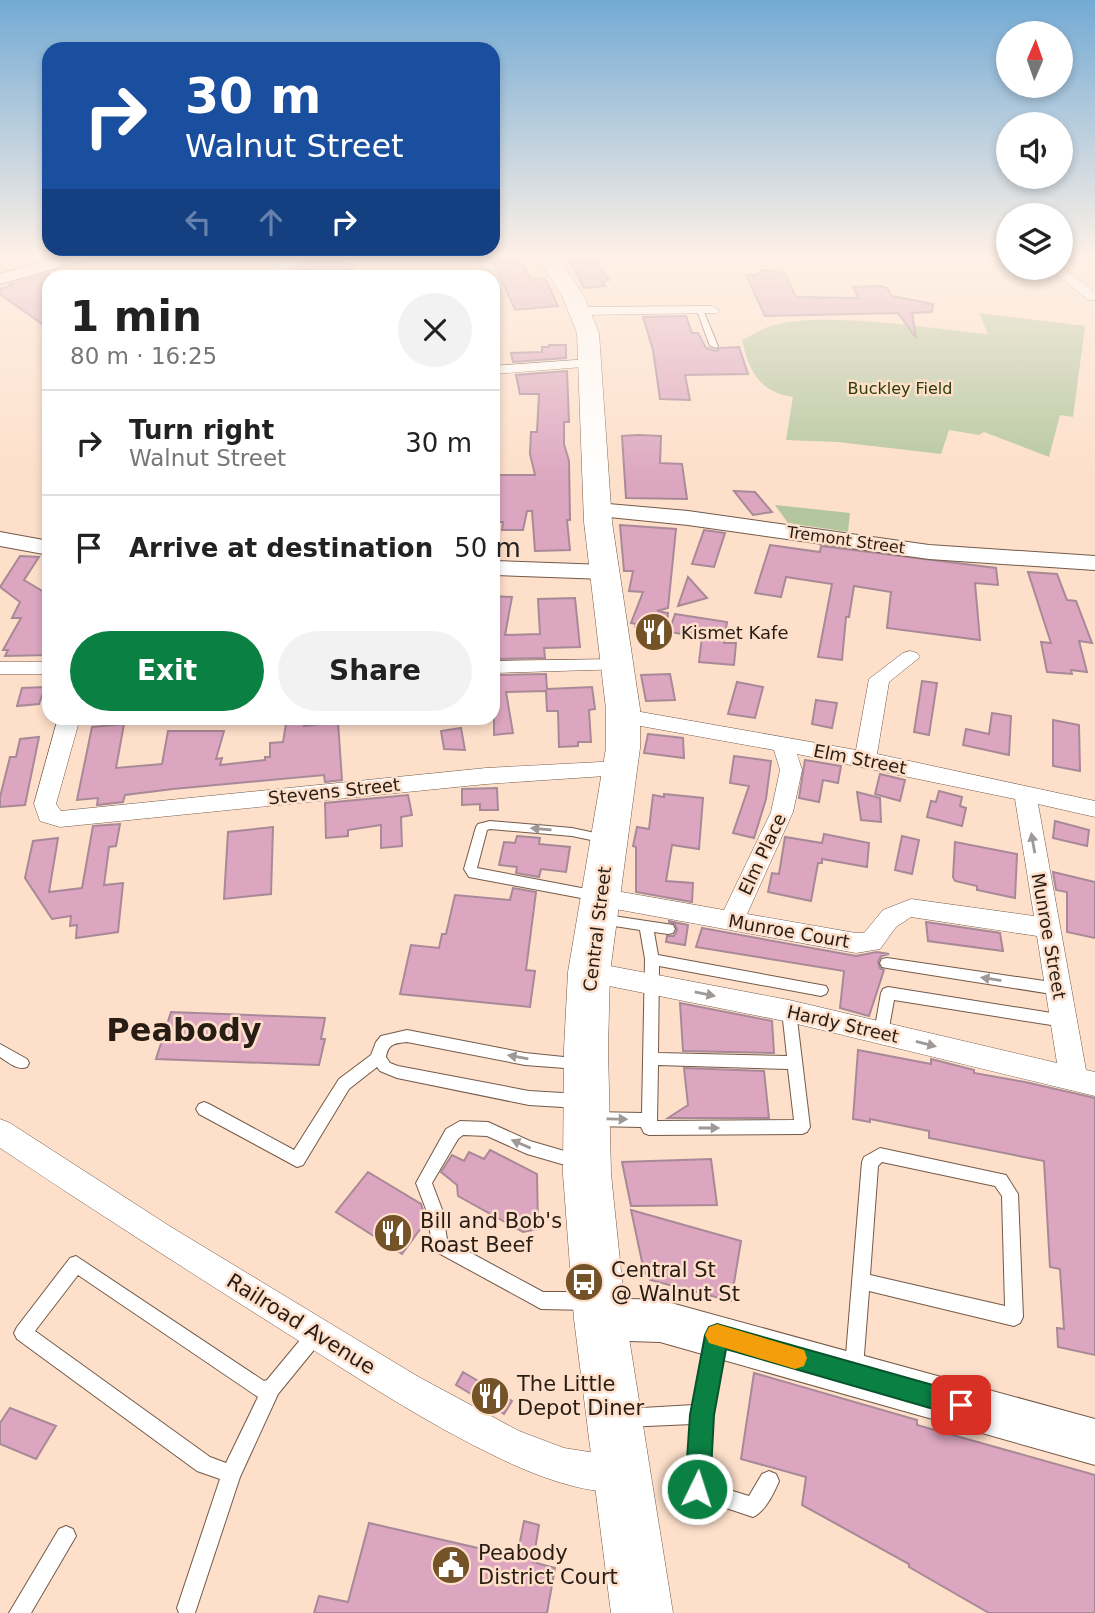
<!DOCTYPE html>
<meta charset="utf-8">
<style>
body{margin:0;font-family:"DejaVu Sans",sans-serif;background:#f2f2f2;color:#222;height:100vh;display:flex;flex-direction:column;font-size:26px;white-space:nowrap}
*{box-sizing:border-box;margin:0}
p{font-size:23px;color:#767676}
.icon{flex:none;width:38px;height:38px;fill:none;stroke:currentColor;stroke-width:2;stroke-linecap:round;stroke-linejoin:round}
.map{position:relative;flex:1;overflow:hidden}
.drawer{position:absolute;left:42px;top:270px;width:458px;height:455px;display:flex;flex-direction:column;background:#fff;border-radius:21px;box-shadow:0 4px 10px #0003}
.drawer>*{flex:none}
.guide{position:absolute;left:42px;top:42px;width:458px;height:214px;border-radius:21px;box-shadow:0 4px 10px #0003;background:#1a4fa0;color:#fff;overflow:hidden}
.needle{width:46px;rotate:2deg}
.fabs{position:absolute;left:996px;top:21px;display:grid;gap:14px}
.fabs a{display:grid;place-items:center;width:77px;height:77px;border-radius:50%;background:#fff;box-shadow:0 4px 10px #0003;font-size:35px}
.pin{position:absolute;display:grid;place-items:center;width:60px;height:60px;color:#fff;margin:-30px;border-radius:14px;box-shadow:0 4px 10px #0006}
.me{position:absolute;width:77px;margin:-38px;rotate:4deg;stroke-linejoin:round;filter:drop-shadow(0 0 5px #0008)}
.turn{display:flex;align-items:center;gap:24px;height:147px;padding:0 28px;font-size:32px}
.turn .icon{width:91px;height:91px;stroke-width:2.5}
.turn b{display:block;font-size:49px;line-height:60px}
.lanes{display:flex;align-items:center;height:66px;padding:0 28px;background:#0003;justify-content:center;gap:35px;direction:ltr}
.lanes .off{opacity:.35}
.round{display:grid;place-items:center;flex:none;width:74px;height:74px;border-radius:37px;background:#f2f2f2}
.summary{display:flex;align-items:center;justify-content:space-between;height:119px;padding:0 28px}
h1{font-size:42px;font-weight:800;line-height:52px}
.primary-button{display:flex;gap:14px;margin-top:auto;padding:14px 28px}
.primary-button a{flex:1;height:80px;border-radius:42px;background:#0b8043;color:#fff;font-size:28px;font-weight:800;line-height:80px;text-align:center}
.primary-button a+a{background:#f2f2f2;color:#222}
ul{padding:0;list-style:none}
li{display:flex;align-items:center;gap:21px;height:105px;padding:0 28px;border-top:2px solid #e0e0e0}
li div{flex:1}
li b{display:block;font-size:26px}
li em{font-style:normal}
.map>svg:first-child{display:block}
.green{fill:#b4c69e}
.building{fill:#dca6c0;stroke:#a88997;stroke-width:2}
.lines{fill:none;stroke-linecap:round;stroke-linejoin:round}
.service-casing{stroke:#745a48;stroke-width:2}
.minor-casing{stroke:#745a48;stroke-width:1}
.tertiary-casing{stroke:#745a48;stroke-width:2}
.primary-casing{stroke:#745a48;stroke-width:1}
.service{fill:#fff;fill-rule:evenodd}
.minor{fill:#fff;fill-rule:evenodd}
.tertiary{fill:#fff;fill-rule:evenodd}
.primary{fill:#fff;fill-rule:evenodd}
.oneway{fill:#9e9996}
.route{fill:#0b8043;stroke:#07532c;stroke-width:2}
.slow{fill:#f59e0b}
.labels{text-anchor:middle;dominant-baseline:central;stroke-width:5;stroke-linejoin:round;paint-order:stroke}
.far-park-label{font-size:16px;fill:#293c04;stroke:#fddfca}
.far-street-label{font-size:16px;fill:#281d15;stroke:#fddfca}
.poi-label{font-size:18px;fill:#281d15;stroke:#fddfca;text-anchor:start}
.street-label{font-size:18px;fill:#281d15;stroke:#fddfca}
.near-poi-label{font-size:21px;fill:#281d15;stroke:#fddfca;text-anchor:start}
.near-street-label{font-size:21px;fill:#281d15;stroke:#fddfca}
.town-label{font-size:32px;font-weight:bold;fill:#281d15;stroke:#fddfca}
</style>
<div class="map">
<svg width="1095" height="1613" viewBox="0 0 1095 1613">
<rect width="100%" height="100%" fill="#fddfca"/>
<path class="green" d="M979,313l106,13 -12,91 -13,-2 -11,42 -65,-25 -5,3 -30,-5 -8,24 -103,-12 -52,-2 7,-43c-34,-5 -44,-26 -51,-57 9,-4 19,-11 29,-14 52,-16 160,3 217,8z
M775,505l75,8 -2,19 -60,-9z"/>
<path class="building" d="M320,257l34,9 -19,10 -39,-8z
M593,257l16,23 -7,1 3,5 -21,2 -15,-29z
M520,260l12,20 13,-2 13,28 -43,4 -21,-48z
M762,270h8l15,4 11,23 63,1 -6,-11 28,-1 6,2 5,8 41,8 -1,8 -20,1 4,25 -18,-25 -133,3 -19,-41h10z
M49,273v56l-49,-35v-5l12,-4 -2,-1z
M686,316l6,17h6l8,15 10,3 4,-3 19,-1 9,27 -63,1 5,25 -30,-1 -7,-49 -10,-33z
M549,345h17v13l-53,4 -2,-9 31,-1v-5h7z
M567,371l2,51h-5v22l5,17 1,59h-3l3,30 -35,1 -3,-40h-5l-4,19h-21l1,-8h-5l1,-4h-5l3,-43h38l-5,-21 1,-22h6l2,-38h-19l-4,-19z
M638,435l23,1 -1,27 22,1 5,35 -61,-1 -4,-62z
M734,491l21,1 17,20 -19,3z
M620,525l56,4 -8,79 -11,3 11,2 -2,19 -31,-5 1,-3 -5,-1 12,-31 -14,-1 4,-20h-9z
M704,530l21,3 -11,34 -22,-3z
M770,545l50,7 1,-6 175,22 2,17 -23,-2 5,57 -93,-12 4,-36 -37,-6 -5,31h-3l-4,43 -24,-3 14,-73 -46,-7 -5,20 -26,-4z
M20,556l19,1 -15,23 25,15v60l-44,1 3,-6h-5l18,-32h-9l8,-16 -20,-15z
M1028,572l29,2 10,26 9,1 16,42 -13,-2 8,31 -16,-2 1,4 -25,-2 -6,-30 10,1z
M688,577l19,21 -29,8z
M494,596l18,1 -7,38 35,-1 -2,-35 37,-1 5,49 -36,1 1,10 -51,1z
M675,614l52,8 -3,21h12l-2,22 -35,-3 3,-25 -33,-5z
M546,674l1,15 45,-2 3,22 -6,1 2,32h-13v4l-19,1 -1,-36h-11l-1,-20 -40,1 7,41 -19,2v-60z
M670,674l5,26 -29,1 -5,-26z
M922,681l15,2 -8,52 -15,-3z
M737,682l26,5 -8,31 -27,-4z
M45,687l-6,17 -22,2 5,-18z
M816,700l21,3 -5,25 -20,-4z
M992,713l19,3 -2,39 -46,-10 3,-16 23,5z
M287,718h19l-2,8 34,-4 4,58 -17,2 -1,-7 -151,14 -48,6 -2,7 -26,3 1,-7 -21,2 15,-73 32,-3 -8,44 46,-4 6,-33h56l-8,28 6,-1 -2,7 45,-5v-3h5v-14l13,-1z
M1053,720l26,5 1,46 -27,-5z
M461,728l4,22 -21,-1 -3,-18z
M648,734l35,4 1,20 -40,-5z
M39,737l-14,68 -25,2v-10l10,-40h6l4,-18z
M734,756l37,5 -5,38 -12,39 -21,-5 16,-47 -19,-3z
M805,760l36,6 -3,17 -15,-3 -4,22 -20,-4z
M880,774l25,6 -5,21 -25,-7z
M497,788l1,22h-18v-6l-18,1v-16z
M939,791l23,6 -2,9 6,2 -4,18 -35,-9 4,-16 5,1z
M857,792l23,6 1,24 -20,-2z
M664,794l39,4 -4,51 -27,-4 -6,36 27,2 -1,19 -56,-10v-45l-3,-1 4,-19 12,2 4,-34 11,2z
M408,795l4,20 -11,2 1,29 -21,2v-23l-33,5v6l-22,2 -1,-35z
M1055,821l34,9 -2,16 -34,-8z
M120,824l-4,22 -7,1 -5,38 19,-2 -5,49 -42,6 1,-13 -7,1 1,-10 -19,3 -27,-41 8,-37 25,-3 -9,54 33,-4 11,-62z
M273,827l-2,67 -47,5 4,-67z
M824,834l45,9 -2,24 -45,-8v4h-4l-7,38 -43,-9 4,-19 7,1 6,-37 37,6z
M517,836l23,2 -1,6 31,3 -4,25 -25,-3 -2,8 -23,-4 1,-6 -18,-2 5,-23 11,1z
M902,836l17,4 -7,34 -17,-4z
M955,842l62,12 -2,44 -38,-8v-4l-22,-5 -2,-4z
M1053,872l42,10v56l-28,-6v-40l-11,-2z
M513,888l23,4 -10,78 9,1 -5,36 -130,-13 11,-49 28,3 3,-14h4l9,-39 55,5z
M669,922v-1l19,4 -3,20 -19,-3 1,-6h7l3,-6 -2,-6z
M926,922l74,11 3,18 -75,-10z
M702,928l154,28 21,-4 12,2 -8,2 -3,6 2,6 4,2 -15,46 -29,-8 4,-37 -148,-24z
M680,1003l92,18 2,32 -91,-2z
M171,1012l154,6 -4,21h4l-6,26 -163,-6z
M858,1050l73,14v-5l4,1 39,10v3l51,9 70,16v257l-37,-8 -1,-19 7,1 -4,-60 -10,-2 -6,-106 -115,-23v-7l-59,-12v3l-17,-3z
M684,1068l80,3 5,47h-101l20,-13z
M490,1150l47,24 1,55 -15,3 -65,-36 -1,-11 -16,-13 11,-17 12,6 5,-9 15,7z
M711,1159l6,46 -86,1 -9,-44z
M368,1172l53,32 5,17 -24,33 -66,-42z
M631,1210l110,31 -10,60 -81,-21 -6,-9z
M463,1372l49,29 -8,13 -48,-29z
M754,1373l163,47v5l178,50v138h-106l-80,-46v-3l-107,-59 4,-28 -65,-18z
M10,1408l46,18 -20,33 -36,-15v-21z
M524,1521l15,4 -6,37 22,6 -8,45h-233l5,-17 29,6 21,-79 148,34z"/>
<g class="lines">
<g class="service-casing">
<path id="service" d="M696,308l7,2 15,36 -1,2 -7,-2z
M490,821l82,7 37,8 2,3 -2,3 -4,1 -33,-7 -82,-7 -3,1 -10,38 120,23 5,2 2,3 -2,3 -5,2 -128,-24 -5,-8 12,-42 2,-3z
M600,914l73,11 2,4 -2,4 -5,1 -14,-2 4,23 168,31 2,4 -2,4 -5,2 -162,-30 -1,87 129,3 -5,-45 2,-4 5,-2 5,2 2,4 14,116 -3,5 -5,2 -153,1 -5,-2 -3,-6 -48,-1 -5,-2 -3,-5 3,-5 5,-2 49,1 3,-154 -5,-29 -45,-7 -2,-4 2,-4zM658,1065l130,4 6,51 -137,1z
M887,958l171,25 5,2 2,4 -2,4 -5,2 -171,-27 -5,-1 -2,-4 2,-4z
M888,987l176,28 5,2 2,4 -2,4 -5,2 -170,-27 -6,33 -2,4 -5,2 -5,-2 -2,-4 7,-40 2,-4z
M407,1030l118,23 58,6 2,4 -2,4 -5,2 -53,-4 -118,-23c-12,1 -19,2 -21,15l4,6 8,3 131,25 50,3 5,2 3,5 -3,5 -5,2 -50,-3 -132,-27 -17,-7 -3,-4 -28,22 -46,76 -6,2 -98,-53 -3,-5 3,-5 5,-2 5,2 85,46 45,-71 32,-24 5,-13 5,-6z
M0,1044l27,15 2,4 -2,4c-10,4 -19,-5 -27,-10z
M460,1121l28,1 42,19 55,16 2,5 -2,5 -6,2 -52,-15 -40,-18 -24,-1 -5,4 -26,44 11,29 4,28 96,52h45l6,3 3,6 -3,6 -6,3 -47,-1 -108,-59 -6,-38 -11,-29 30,-54z
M880,1148l126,27 12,19 5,123 -3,6 -6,3 -145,-35 -6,76 -3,6 -6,3 -6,-3 -3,-6 17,-205 2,-5zM882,1162l113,24 7,10 3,110 -135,-31 8,-109z
M76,1256l188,125 3,-1 43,-52 6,-3 6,3 3,6 -3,6 -44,54 -38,83 -45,136h-16l-2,-5 43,-129 -23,-8 -180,-132 -3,-6 3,-6 53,-69zM78,1275l180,122 -32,66 -16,-6 -175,-126z
M715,1334l6,3 3,6 -13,71 -4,69 42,13 13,-22 7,-3 7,3 3,7c-5,12 -14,31 -26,36l-63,-21 -3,-7 5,-65 -67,3 -7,-2 -2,-7 2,-7 7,-2 69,-4 12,-62 3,-6z
M66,1526l7,3 3,7 -45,77h-22l50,-84z"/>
</g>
<g class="minor-casing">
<path id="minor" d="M293,256h16l-36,20h-15z
M1060,266l35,26v8h-7l-39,-32z
M712,306l7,4 -2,3 -137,2 -7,-4 7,-4z
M590,359l5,1v6l-101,8v-8z
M910,651l7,2 3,4 -31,25 -12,72 218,47v16l-57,-13 48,266 9,2v24l-306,-74 -200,-40 -9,-3 -4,-7 4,-7 9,-3 200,38 268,63 -20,-127 -126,-19 -15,10 -16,22 -24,4 -257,-47 -9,-3 -3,-6 3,-6 9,-3 125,22 47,-98 9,-42 -6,-20 -150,-27 -7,-2 -4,-5 4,-5 7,-2 232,41 13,-71 34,-26zM797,754l218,45 19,117 -123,-17 -28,11 -19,23h-8l-109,-19 46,-102 9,-42z
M618,659l7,2 3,4 -3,4 -131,4v-12z
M0,662h49v12h-49z
M58,718h22l-24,86 5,7 425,-43 134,-7 8,2 3,5 -3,5 -8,2 -134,9 -426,43 -20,-6 -6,-17z
M0,1119l10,4 161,104 246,149 102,55 45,17 57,9 13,5 5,13 -5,13c-35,14 -105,-15 -137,-31 -69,-33 -133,-75 -198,-116 -100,-63 -200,-127 -299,-193z"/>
</g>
<g class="tertiary-casing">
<path id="tertiary" d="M62,256h28l-2,3 -88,25v-10z
M597,503l91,8 241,34 166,11v14l-166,-11 -241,-34 -99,-10 -3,-5 3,-5z
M0,532l49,9v14l-49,-9z
M494,561l111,4 8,2 4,5 -4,5 -8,2 -111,-4z
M600,1298l60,2 435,119v46l-435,-123 -60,-2 -15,-6 -6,-15 6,-15z"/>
</g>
<g class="primary-casing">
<path id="primary" d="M537,256h20l27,40 15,37 13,189 28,187v39l-30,224 -2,77 3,125 15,145 47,294h-62l-37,-294 -11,-145 1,-125 4,-77 38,-224v-39l-22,-187 -7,-189 -15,-37z"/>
</g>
<use href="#service" class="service"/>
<use href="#minor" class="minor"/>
<use href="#tertiary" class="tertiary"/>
<use href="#primary" class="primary"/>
</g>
<defs><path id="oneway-solid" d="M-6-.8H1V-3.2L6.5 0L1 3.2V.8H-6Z" transform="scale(1.75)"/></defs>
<g class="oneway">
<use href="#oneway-solid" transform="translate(541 829) rotate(-175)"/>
<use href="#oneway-solid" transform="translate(1033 843) rotate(-100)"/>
<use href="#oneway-solid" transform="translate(991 979) rotate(-171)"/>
<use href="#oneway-solid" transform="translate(705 994) rotate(11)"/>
<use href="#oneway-solid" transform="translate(926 1044) rotate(14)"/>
<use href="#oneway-solid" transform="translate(518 1057) rotate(-170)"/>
<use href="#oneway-solid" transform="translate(617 1119) rotate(1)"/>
<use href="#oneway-solid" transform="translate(709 1128)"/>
<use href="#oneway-solid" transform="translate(521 1144) rotate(-157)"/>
</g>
<linearGradient id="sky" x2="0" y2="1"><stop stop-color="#73aad4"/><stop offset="0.53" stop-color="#fef1e7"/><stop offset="1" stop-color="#fef1e7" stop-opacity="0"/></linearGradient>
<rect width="1095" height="482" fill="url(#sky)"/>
<path class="route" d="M717,1324l244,69 8,3 4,9 -4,8 -8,4 -235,-68 -12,66 -4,74 -4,8 -9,4 -9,-4 -3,-8 5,-74 15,-80 4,-8z"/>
<path class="slow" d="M717,1324l87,26 3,8 -3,8 -9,3 -86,-26 -4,-8 4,-8z"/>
<defs>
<g id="restaurant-disc" transform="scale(2.0125)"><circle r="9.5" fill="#745329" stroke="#fddfca"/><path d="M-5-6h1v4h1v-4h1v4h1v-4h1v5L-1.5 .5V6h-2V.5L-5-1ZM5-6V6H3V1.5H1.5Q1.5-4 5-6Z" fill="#fff"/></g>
<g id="bus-disc" transform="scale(2.0125)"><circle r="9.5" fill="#745329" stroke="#fddfca"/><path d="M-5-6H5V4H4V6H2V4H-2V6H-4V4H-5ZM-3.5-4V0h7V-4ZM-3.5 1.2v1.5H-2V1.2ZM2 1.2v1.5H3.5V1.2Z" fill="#fff"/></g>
<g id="civic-disc" transform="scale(2.0125)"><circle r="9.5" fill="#745329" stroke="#fddfca"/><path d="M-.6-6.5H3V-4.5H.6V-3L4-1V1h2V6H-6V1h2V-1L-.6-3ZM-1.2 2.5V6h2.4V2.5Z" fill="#fff"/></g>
</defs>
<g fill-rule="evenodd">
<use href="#restaurant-disc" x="654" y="632"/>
<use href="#restaurant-disc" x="393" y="1233"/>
<use href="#bus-disc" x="584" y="1282"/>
<use href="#restaurant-disc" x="490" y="1396"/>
<use href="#civic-disc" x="451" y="1565"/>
</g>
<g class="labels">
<g class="far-park-label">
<text x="900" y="388">Buckley Field</text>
</g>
<g class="far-street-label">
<text transform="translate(846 540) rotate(8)">Tremont Street</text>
</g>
<g class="poi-label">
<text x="681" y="632">Kismet Kafe</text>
</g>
<g class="street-label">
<text transform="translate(860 759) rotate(11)">Elm Street</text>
<text transform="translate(334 791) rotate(-6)">Stevens Street</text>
<text transform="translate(762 854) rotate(-65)">Elm Place</text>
<text transform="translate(597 929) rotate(-83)">Central Street</text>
<text transform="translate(789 931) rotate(10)">Munroe Court</text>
<text transform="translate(1049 936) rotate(80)">Munroe Street</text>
<text transform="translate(843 1024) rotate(13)">Hardy Street</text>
</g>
<g class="near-poi-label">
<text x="420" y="1221">Bill and Bob's<tspan x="420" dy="24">Roast Beef</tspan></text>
<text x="611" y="1270">Central St<tspan x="611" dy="24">@ Walnut St</tspan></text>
<text x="517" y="1384">The Little<tspan x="517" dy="24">Depot Diner</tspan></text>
<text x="478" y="1553">Peabody<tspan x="478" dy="24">District Court</tspan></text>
</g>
<g class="near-street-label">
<text transform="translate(301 1324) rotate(32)">Railroad Avenue</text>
</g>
<g class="town-label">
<text x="184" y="1030">Peabody</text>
</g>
</g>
</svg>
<div class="fabs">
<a><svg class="needle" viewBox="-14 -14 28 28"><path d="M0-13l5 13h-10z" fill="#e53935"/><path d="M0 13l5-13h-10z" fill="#767676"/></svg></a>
<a><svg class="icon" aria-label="sound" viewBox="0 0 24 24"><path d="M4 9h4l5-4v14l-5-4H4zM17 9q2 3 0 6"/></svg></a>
<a><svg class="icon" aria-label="layers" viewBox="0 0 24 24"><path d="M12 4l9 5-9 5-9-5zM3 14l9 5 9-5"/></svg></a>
</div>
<div class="pin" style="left:961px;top:1405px;background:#d93025"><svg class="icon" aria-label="arrive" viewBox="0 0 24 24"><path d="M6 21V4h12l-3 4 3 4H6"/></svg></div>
<svg class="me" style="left:697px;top:1489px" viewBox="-20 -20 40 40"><circle r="17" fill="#0b8043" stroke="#fff" stroke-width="3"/><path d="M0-11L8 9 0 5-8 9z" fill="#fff"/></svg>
<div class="guide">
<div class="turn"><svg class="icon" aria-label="right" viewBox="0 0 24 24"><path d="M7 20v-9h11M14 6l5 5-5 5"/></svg><div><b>30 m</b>Walnut Street</div></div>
<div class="lanes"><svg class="icon off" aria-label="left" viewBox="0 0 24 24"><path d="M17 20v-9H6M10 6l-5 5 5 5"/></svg><svg class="icon off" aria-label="ahead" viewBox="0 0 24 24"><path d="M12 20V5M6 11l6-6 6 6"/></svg><svg class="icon" aria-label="right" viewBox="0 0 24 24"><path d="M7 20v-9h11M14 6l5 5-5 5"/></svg></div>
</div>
<section class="drawer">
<div class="summary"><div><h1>1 min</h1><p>80 m · 16:25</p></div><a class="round"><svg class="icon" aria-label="close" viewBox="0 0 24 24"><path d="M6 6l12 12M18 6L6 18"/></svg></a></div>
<ul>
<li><svg class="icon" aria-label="right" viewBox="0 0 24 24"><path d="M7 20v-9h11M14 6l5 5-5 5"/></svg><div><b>Turn right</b><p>Walnut Street</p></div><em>30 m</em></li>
<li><svg class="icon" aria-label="arrive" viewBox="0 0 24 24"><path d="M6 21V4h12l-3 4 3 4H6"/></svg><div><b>Arrive at destination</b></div><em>50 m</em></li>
</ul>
<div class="primary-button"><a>Exit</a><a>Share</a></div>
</section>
</div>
